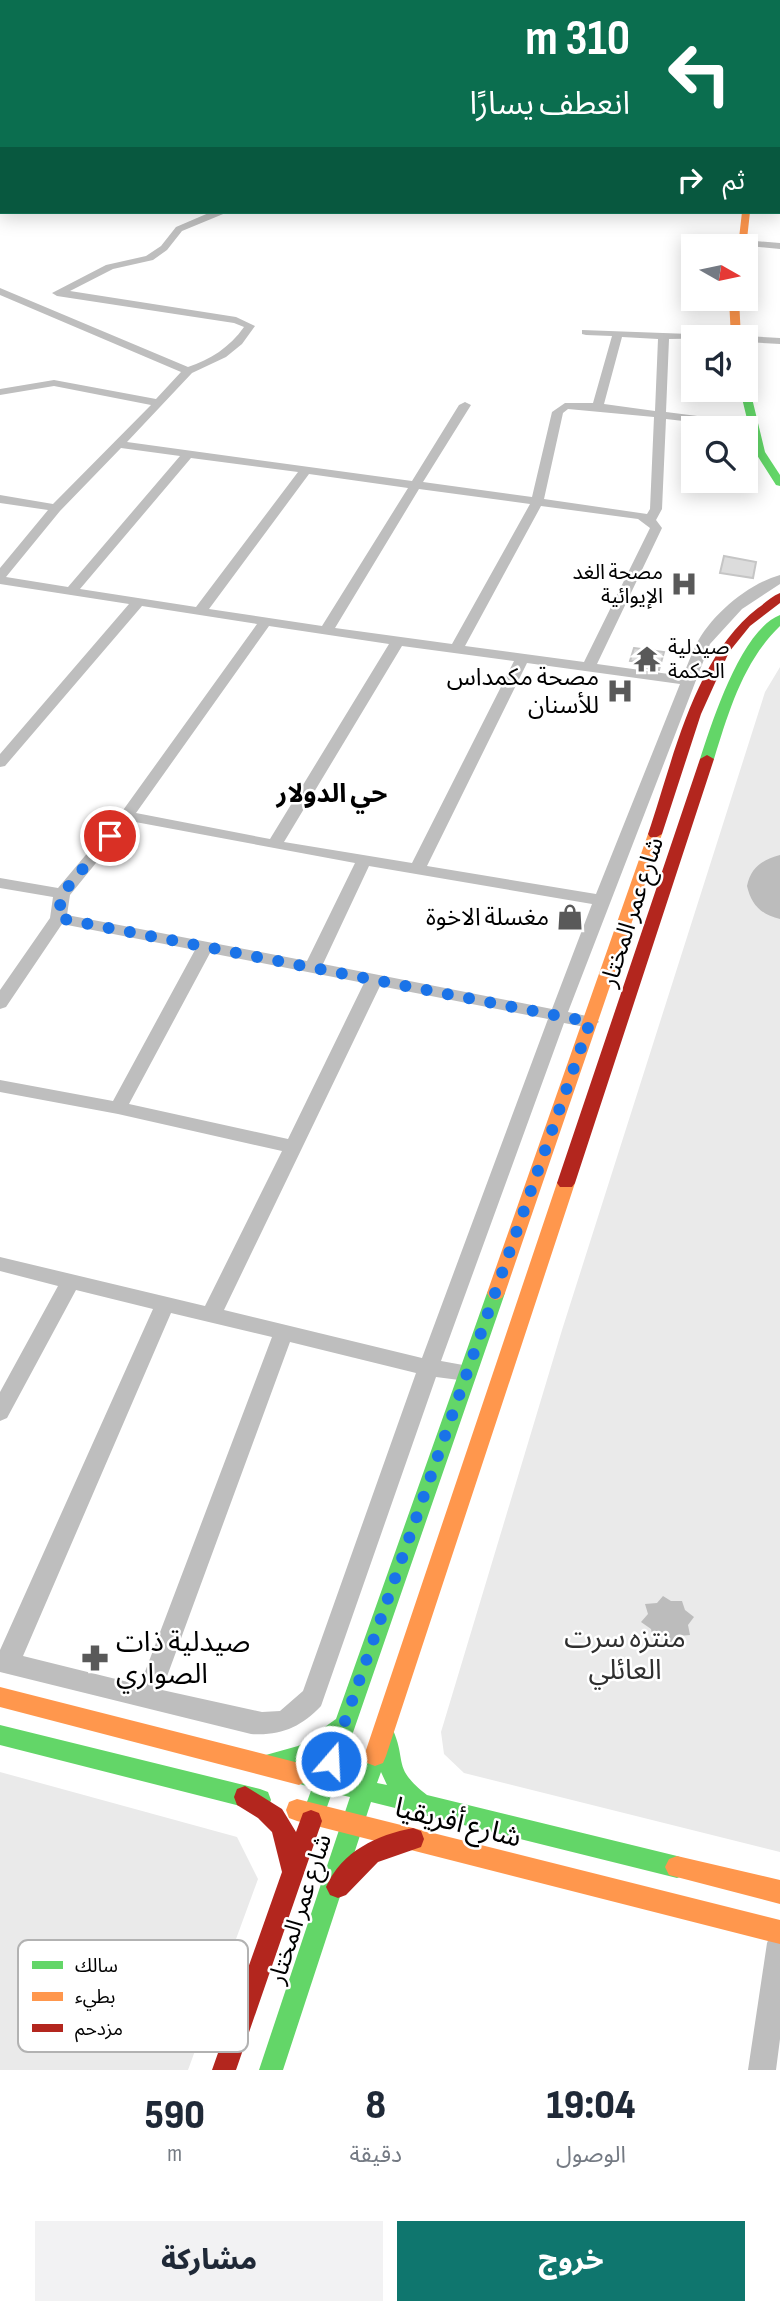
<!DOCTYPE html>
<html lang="ar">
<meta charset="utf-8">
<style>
body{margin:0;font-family:"Sofia Sans Condensed","Noto Sans Arabic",sans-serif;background:#f2f2f3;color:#1f2937;direction:rtl;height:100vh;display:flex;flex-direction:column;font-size:26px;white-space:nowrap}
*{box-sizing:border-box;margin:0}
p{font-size:23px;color:#747a83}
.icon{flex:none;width:38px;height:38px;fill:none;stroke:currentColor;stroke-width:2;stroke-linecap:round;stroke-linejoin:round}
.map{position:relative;height:2070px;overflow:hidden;direction:ltr}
.side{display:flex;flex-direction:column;background:#fff;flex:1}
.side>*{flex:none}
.guide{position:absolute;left:0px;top:0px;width:780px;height:214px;box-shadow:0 4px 18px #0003;direction:rtl;background:#0b6e4f;color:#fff;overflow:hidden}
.needle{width:46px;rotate:99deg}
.controls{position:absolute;left:681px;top:234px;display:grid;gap:14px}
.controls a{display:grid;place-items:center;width:77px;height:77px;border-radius:0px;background:#fff;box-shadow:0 4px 18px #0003;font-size:35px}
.pin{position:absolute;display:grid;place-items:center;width:60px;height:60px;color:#fff;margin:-30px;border:4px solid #fff;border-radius:50%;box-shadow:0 2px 7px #0007}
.me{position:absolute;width:77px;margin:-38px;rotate:19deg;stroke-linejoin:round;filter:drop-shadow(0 0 5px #0008)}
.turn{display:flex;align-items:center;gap:24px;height:147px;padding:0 35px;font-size:32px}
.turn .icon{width:91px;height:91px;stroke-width:2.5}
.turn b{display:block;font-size:49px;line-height:60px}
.then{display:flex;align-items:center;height:66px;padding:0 35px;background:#0003;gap:14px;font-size:26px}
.eta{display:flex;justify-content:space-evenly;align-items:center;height:119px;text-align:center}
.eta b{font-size:42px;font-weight:800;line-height:49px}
.primary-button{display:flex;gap:14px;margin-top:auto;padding:14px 35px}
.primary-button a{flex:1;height:80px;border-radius:0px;background:#0f766e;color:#fff;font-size:28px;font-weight:800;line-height:80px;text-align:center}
.primary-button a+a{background:#f2f2f3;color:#1f2937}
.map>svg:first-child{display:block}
.green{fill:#eaeaea}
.water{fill:#bcbcbc}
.building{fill:#dcdcdc;stroke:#c5c5c5;stroke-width:2}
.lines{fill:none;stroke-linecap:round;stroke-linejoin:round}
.street{fill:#bebebe;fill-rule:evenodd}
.fast{fill:#63d668;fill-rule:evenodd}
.slow{fill:#ff974d;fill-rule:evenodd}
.jam{fill:#b3261e;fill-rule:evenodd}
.route{stroke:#1a73e8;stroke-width:12;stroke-dasharray:0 21.6}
.labels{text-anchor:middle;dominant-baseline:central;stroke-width:5;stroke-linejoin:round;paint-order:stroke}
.far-poi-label{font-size:21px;fill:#000;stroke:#fff;text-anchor:end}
.poi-label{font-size:24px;fill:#000;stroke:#fff;text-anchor:end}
.street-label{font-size:24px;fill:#000;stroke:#fff}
.neighbourhood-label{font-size:26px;font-weight:bold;fill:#000;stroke:#fff}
.near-park-label{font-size:28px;fill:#2f2f2f;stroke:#fff}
.near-poi-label{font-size:28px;fill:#000;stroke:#fff;text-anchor:start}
.near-street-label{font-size:28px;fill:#000;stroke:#fff}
.key{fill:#fff;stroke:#b2b2b2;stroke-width:2}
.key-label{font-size:19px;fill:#000}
</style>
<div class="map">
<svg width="780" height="2070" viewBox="0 0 780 2070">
<rect width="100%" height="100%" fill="#fff"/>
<path class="green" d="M780,667v1185l-316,-79 -20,-19 -3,-22 121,-402 203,-638z
M0,1772l237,65 21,42 -70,191h-188z"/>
<path class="water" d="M780,855v64c-19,-4 -29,-15 -33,-33 4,-19 15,-26 33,-31z
M663,1596l8,5h11l3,9 9,7 -6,8 2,10 -11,1 -6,8 -10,-7 -10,1 -2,-9 -10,-7 7,-8 -3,-10 12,-1z"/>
<path class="building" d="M724,556l32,6 -3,16 -33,-5z
M634,648l30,4 -5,18 -14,-2 1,-5 -16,-2z"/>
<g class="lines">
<path class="street" d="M0,78h2v4h-2z
M779,140h1v6h-1z
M2,195v6l-2,1v-6z
M211,212h17l-46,19 -15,19 -14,10 -40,9 -43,22 166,26 19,9 -13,18 -16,13 -34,16 -65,69 285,39 47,-76 6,-3 6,3 -48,77 109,15 20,-85 13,-9h28l19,-67 -26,-1 -4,-1v-4l135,5 5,3 -53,1 -3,73 86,11 6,3 -6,3 -86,-10 -4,90 -6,11 6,8 -65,136 86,12c4,-10 8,-21 13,-31 15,-30 52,-61 84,-70v9l-38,25 -32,35 -142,368 28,6 3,4 -9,6 -26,-5 -123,338 33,6 3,6 -3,6 -7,2 -31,-4 -115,329c-20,21 -40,30 -70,28l-251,-62v-22l153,-341 -77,-19 -69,128 -7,3v-29l58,-106 -58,-15v-14l205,49 77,-155 -164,-37 -118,-22v-12l113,21 82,-151 -133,-26 -56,83 -6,2v-19l50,-72 3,-21 -53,-9v-10l58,10 63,-75 136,-189 -115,-18 -137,160 -5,1v-13l129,-150 -129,-20v-16l48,-58 -48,-7v-8l53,9 98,-99 -97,-19 -54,9v-6l54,-9 102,19 25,-27 -181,-77v-7l188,79c22,-7 42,-20 56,-40l-10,-4 -177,-27 -5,-3 54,-28 40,-9 15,-10 15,-19zM622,337l36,2 -3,72 -51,-7zM568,409l86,8 -4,92 -3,5 -103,-15 19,-86zM121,448l59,8 -112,131 -62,-10 54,-66zM191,458l107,14 -102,135 -116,-18zM309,474l99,14 -86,138 -113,-17zM419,489l111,15 -78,140 -117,-16zM541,506l97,13 12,9 -66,134 -119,-16zM269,626l120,18 -119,195 -134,-26zM402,646l112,15 -102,202 -128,-21zM527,663l153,21 -84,210 -169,-28zM130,821l225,42 -48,98 -240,-46 3,-20zM369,866l223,38 -40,105 -229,-45zM210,953l154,30 -76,156 -159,-35zM380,986l168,33 -126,339 -198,-48zM171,1313l101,24 -132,348 -117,-29zM290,1342l126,31 -113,318 -23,20 -18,1 -100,-22z
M742,240l38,3v6l-41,-4v-4z
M746,336l34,2v6l-34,-2v-4h-4z
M780,1930v109l-4,31h-28l19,-127 4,-9z"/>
<path class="fast" d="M718,0h6l1,2h-6z
M746,387l4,3 15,62 15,23v11l-4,-1 -21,-33 -15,-62h6z
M780,615v11c-37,36 -51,85 -66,133l-7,4 -5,-1 -2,-3c12,-37 41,-129 80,-144z
M496,1286l6,2 3,5 -166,480 18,5 10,-29 8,-3 -1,-9 3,-7 8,-3 8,3c14,32 -1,38 34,65l250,61 8,3 4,8 -4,8 -8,3 -306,-76 -88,268h-24l91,-273 -18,-4 -13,36 -8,3 -8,-3 -3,-8 12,-33 -21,-7 -3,-7 2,-4 -27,5 -8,-3 -3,-7 3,-7 43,-12 38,-27 151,-426 3,-5zM323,1755l-5,13 -14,-3zM381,1772l6,13 -10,-2z
M0,1725l260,64 8,3 3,8 -3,8 -8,3 -260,-66z"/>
<path class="slow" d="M742,212h8l-4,36 -8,-1z
M729,299h10l2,39h-10z
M655,830l7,4 -157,459 -3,5 -6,2 -6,-2 -3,-5 161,-459z
M566,1177l6,2 3,4 -189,573 -3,7 -8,3 -8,-3 -3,-7 193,-573 3,-4z
M0,1687l299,76 8,4 3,7 -3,7 -8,4 -299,-78z
M297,1799l483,121v24l-483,-123 -8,-3 -3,-8 3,-8z
M677,1856l103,24v24l-111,-29 -4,-8 4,-8z"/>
<path class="jam" d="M780,593v10l-30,23 -21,26 -28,62 -39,120 -7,4 -5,-1 -2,-3c25,-73 46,-177 110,-226 7,-5 14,-12 22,-15z
M707,755l7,4 -139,424 -3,4h-12l-3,-4 143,-424z
M245,1786l37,23 14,23 7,-19 8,-3 8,3 3,8 -86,249h-24l70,-198 -10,-40 -14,-14 -21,-13 -3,-8 3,-8z
M413,1828l8,3 3,8 -3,8 -43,15 -32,33 -8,3 -8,-3 -4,-8c16,-36 51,-52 87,-59z"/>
</g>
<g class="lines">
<path class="route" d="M110,836l-48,58 -4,24 532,104 -259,739"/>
</g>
<defs>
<g id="hospital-bare" transform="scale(2.1)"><path d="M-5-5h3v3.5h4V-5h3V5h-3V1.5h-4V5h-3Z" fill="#595959" stroke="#fff" stroke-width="2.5" paint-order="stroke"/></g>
<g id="temple-bare" transform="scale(2.1)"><path d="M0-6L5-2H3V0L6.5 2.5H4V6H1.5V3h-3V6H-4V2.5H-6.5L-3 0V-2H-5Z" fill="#595959" stroke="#fff" stroke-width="2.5" paint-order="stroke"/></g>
<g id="shop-bare" transform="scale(2.1)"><path d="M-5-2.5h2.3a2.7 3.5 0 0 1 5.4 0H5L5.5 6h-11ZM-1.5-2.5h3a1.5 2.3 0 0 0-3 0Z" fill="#595959" stroke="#fff" stroke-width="2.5" paint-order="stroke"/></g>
<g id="pharmacy-bare" transform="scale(2.1)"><path d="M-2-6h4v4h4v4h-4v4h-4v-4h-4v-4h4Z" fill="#595959" stroke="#fff" stroke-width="2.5" paint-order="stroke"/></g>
</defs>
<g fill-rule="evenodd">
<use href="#hospital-bare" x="684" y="584"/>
<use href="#temple-bare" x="647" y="659"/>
<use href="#hospital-bare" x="620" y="691"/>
<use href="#shop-bare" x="570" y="917"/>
<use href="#pharmacy-bare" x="95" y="1658"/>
</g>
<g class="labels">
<g class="far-poi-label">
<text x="663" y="572">مصحة الغد<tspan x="663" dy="24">الإيوائية</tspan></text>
<text x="668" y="647" text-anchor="start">صيدلية<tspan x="668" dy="24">الحكمة</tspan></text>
</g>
<g class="poi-label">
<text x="599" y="677">مصحة مكمداس<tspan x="599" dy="28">للأسنان</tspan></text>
<text x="549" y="917">مغسلة الاخوة</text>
</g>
<g class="street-label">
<text transform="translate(632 912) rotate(-72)">شارع عمر المختار</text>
<text transform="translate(300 1909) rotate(-72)">شارع عمر المختار</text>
</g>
<g class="neighbourhood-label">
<text x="332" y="794">حي الدولار</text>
</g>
<g class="near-park-label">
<text x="625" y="1638">منتزه سرت<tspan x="625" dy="32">العائلي</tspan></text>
</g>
<g class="near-poi-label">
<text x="116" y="1642">صيدلية ذات<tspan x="116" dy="32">الصواري</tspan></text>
</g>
<g class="near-street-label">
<text transform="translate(458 1823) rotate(14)">شارع أفريقيا</text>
</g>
</g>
<rect x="18" y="1940" width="230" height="112" rx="10" class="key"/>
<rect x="32" y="1961" width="31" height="8" fill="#63d668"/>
<rect x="32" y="1992" width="31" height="9" fill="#ff974d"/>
<rect x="32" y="2024" width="31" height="8" fill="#b3261e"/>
<g class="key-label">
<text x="75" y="1972">سالك</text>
<text x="75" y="2003">بطيء</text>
<text x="75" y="2035">مزدحم</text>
</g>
</svg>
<div class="controls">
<a><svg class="needle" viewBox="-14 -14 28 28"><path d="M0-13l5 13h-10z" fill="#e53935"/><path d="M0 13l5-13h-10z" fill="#747a83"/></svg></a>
<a><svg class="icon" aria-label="sound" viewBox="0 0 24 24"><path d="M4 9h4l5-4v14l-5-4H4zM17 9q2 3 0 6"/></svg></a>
<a><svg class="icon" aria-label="search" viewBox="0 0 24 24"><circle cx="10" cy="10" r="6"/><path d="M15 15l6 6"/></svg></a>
</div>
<div class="pin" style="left:110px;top:836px;background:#d93025"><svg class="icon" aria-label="arrive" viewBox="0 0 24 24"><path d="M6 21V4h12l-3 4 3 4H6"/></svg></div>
<svg class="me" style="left:331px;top:1761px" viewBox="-20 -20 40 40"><circle r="17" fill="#1a73e8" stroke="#fff" stroke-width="3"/><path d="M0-11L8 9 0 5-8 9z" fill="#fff"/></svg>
<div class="guide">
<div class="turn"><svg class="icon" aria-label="left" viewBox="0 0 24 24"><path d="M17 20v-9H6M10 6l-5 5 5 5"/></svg><div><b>310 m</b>انعطف يسارًا</div></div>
<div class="then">ثم<svg class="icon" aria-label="right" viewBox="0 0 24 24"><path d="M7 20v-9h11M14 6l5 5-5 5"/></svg></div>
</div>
</div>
<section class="side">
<div class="eta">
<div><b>19:04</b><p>الوصول</p></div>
<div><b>8</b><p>دقيقة</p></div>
<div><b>590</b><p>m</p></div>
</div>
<div class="primary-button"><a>خروج</a><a>مشاركة</a></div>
</section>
